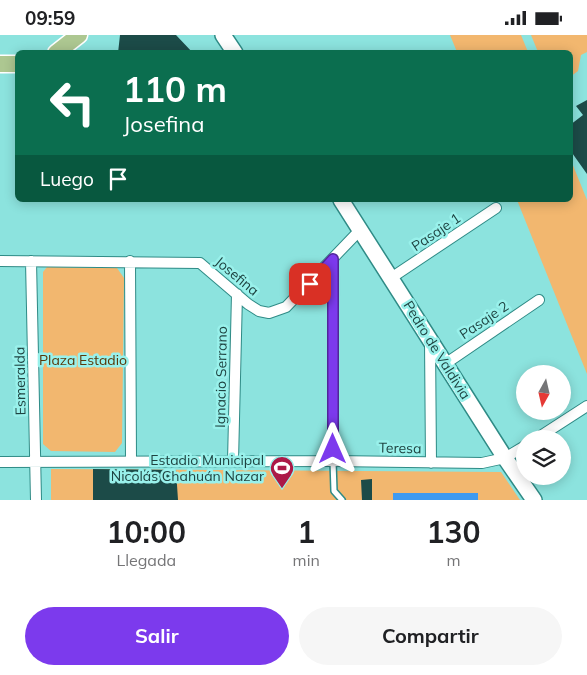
<!DOCTYPE html>
<html lang="es">
<meta charset="utf-8">
<style>
body{margin:0;font-family:Mulish,sans-serif;background:#f6f6f6;color:#202124;height:100vh;display:flex;flex-direction:column;font-size:19px;white-space:nowrap}
*{box-sizing:border-box;margin:0}
p{font-size:16px;color:#757577}
.icon{flex:none;width:28px;height:28px;fill:none;stroke:currentColor;stroke-width:2;stroke-linecap:round;stroke-linejoin:round}
.map{position:relative;height:465px;overflow:hidden}
.panel{display:flex;flex-direction:column;background:#fff;flex:1}
.panel>*{flex:none}
.top-card{position:absolute;left:15px;top:15px;width:558px;height:152px;border-radius:8px;box-shadow:0 2px 12px #0003;background:#0b6e4f;color:#fff;overflow:hidden}
.needle{width:32px;rotate:188deg}
.fabs{position:absolute;left:516px;top:330px;display:grid;gap:10px}
.fabs a{display:grid;place-items:center;width:55px;height:55px;border-radius:50%;background:#fff;box-shadow:0 2px 12px #0003;font-size:25px}
.pin{position:absolute;display:grid;place-items:center;width:42px;height:42px;color:#fff;margin:-21px;border-radius:10px;box-shadow:0 2px 8px #0006}
.me{position:absolute;width:55px;margin:-28px;rotate:0deg;stroke-linejoin:round;filter:drop-shadow(0 0 4px #0008)}
.turn{display:flex;align-items:center;gap:18px;height:105px;padding:0 25px;font-size:22px}
.turn .icon{width:65px;height:65px;stroke-width:2.5}
.turn b{display:block;font-size:35px;line-height:42px}
.then{display:flex;align-items:center;height:48px;padding:0 25px;background:#0003;gap:10px;font-size:19px}
.eta{display:flex;justify-content:space-evenly;align-items:center;height:85px;text-align:center}
.eta b{font-size:30px;font-weight:700;line-height:35px}
.button{display:flex;gap:10px;margin-top:auto;padding:10px 25px}
.button a{flex:1;height:58px;border-radius:30px;background:#7c3aed;color:#fff;font-size:20px;font-weight:700;line-height:58px;text-align:center}
.button a+a{background:#f6f6f6;color:#202124}
.status{display:flex;justify-content:space-between;align-items:center;height:35px;padding:0 25px;background:#fff;direction:ltr}
.status svg{height:14px;fill:currentColor}
.map>svg:first-child{display:block}
.green{fill:#f2b76f}
.water{fill:#3f9af0}
.building{fill:#1c4b48}
.lines{fill:none;stroke-linecap:round;stroke-linejoin:round}
.lane-casing{stroke:#2f8b86;stroke-width:8}
.street-casing{stroke:#2f8b86;stroke-width:12}
.secondary-casing{stroke:#2f8b86;stroke-width:18}
.primary-casing{stroke:#fff;stroke-width:19}
.lane{stroke:#fff;stroke-width:5}
.street{stroke:#fff;stroke-width:10}
.secondary{stroke:#fff;stroke-width:15}
.primary{stroke:#adc791;stroke-width:16}
.route-casing{stroke:#51269a;stroke-width:12}
.route{stroke:#7c3aed;stroke-width:9}
.labels{text-anchor:middle;dominant-baseline:central;stroke-width:5;stroke-linejoin:round;paint-order:stroke}
.street-label{font-size:14px;fill:#1e4341;stroke:#99f1eb}
.park-label{font-size:14px;fill:#59380a;stroke:#99f1eb}
.poi-label{font-size:14px;fill:#1e4341;stroke:#99f1eb;text-anchor:end}
</style>
<div class="status"><b>09:59</b><svg viewBox="0 0 49 12"><path d="M0 12V9h3v3zM5 12V6h3v6zM10 12V3h3v9zM15 12V0h3v12zM26 1h20v11H26zM47 4h2v5h-2z"/></svg></div>
<div class="map">
<svg width="587" height="465" viewBox="0 0 587 465">
<rect width="100%" height="100%" fill="#8ce3de"/>
<path class="green" d="M450,0h71l7,17h-71z
M531,0h56v17l-6,3 -3,16 -8,6v-24l-32,-1z
M570,123l17,42v174l-70,-174h53z
M47,232l70,1 7,10 -2,165 -7,9 -64,-1 -8,-7v-172z
M51,434l450,3 19,28h-469z"/>
<path class="water" d="M393,458h85v7h-85z"/>
<path class="building" d="M120,0h56l17,18h-75z
M587,65v74l-17,-24v-25l13,-10 -7,-9z
M93,434l83,1 2,30h-85z
M372,444v21h-10l-1,-20z"/>
<g class="lines">
<g class="lane-casing">
<path id="lane" d="M333,426l1,30 8,9"/>
</g>
<g class="street-casing">
<path id="street" d="M333,224v202
M0,226l200,2 48,41 11,7 10,2 17,-6 75,-78
M31,226l5,239
M130,226l1,200
M391,243l105,-70
M430,306l1,122
M445,329l94,-64
M536,404l51,-33
M233,426l4,-167
M0,427l333,-1 149,2 23,-5 20,-12"/>
</g>
<g class="secondary-casing">
<path id="secondary" d="M223,0l12,18
M341,165l164,258 29,42"/>
</g>
<g class="primary-casing">
<path id="primary" d="M56,18l23,-18
M0,29h18"/>
</g>
<use href="#lane" class="lane"/>
<use href="#street" class="street"/>
<use href="#secondary" class="secondary"/>
<use href="#primary" class="primary"/>
</g>
<g class="lines">
<g class="route-casing">
<path id="route" d="M310,249l23,-25v190"/>
</g>
<use href="#route" class="route"/>
</g>
<defs>
<g id="stadium-pin" transform="scale(1.25)"><path d="M0 17L-7.5 6A9.5 9.5 0 1 1 7.5 6Z" fill="#ac1947" stroke="#99f1eb"/><path d="M0-5a6.5 5 0 1 0 0 10a6.5 5 0 1 0 0-10ZM-3.5-1.8h7v3.6h-7Z" fill="#fff"/></g>
</defs>
<g fill-rule="evenodd">
<use href="#stadium-pin" x="282" y="433"/>
</g>
<g class="labels">
<g class="street-label">
<text transform="translate(436 197) rotate(-34)">Pasaje 1</text>
<text transform="translate(237 241) rotate(40)">Josefina</text>
<text transform="translate(484 285) rotate(-34)">Pasaje 2</text>
<text transform="translate(437 315) rotate(58)">Pedro de Valdivia</text>
<text transform="translate(221 342) rotate(-89)">Ignacio Serrano</text>
<text transform="translate(20 346) rotate(-91)">Esmeralda</text>
<text transform="translate(400 413) rotate(1)">Teresa</text>
</g>
<g class="park-label">
<text x="83" y="325">Plaza Estadio</text>
</g>
<g class="poi-label">
<text x="264" y="425">Estadio Municipal<tspan x="264" dy="16">Nicolás Chahuán Nazar</tspan></text>
</g>
</g>
</svg>
<div class="fabs">
<a><svg class="needle" viewBox="-14 -14 28 28"><path d="M0-13l5 13h-10z" fill="#e53935"/><path d="M0 13l5-13h-10z" fill="#757577"/></svg></a>
<a><svg class="icon" aria-label="layers" viewBox="0 0 24 24"><path d="M12 4l9 5-9 5-9-5zM3 14l9 5 9-5"/></svg></a>
</div>
<div class="pin" style="left:310px;top:249px;background:#d93025"><svg class="icon" aria-label="arrive" viewBox="0 0 24 24"><path d="M6 21V4h12l-3 4 3 4H6"/></svg></div>
<svg class="me" style="left:333px;top:414px" viewBox="-20 -20 40 40"><path d="M0-17L14 15 0 8-14 15z" fill="#7c3aed" stroke="#fff" stroke-width="4"/></svg>
<div class="top-card">
<div class="turn"><svg class="icon" aria-label="left" viewBox="0 0 24 24"><path d="M17 20v-9H6M10 6l-5 5 5 5"/></svg><div><b>110 m</b>Josefina</div></div>
<div class="then">Luego<svg class="icon" aria-label="arrive" viewBox="0 0 24 24"><path d="M6 21V4h12l-3 4 3 4H6"/></svg></div>
</div>
</div>
<section class="panel">
<div class="eta">
<div><b>10:00</b><p>Llegada</p></div>
<div><b>1</b><p>min</p></div>
<div><b>130</b><p>m</p></div>
</div>
<div class="button"><a>Salir</a><a>Compartir</a></div>
</section>
